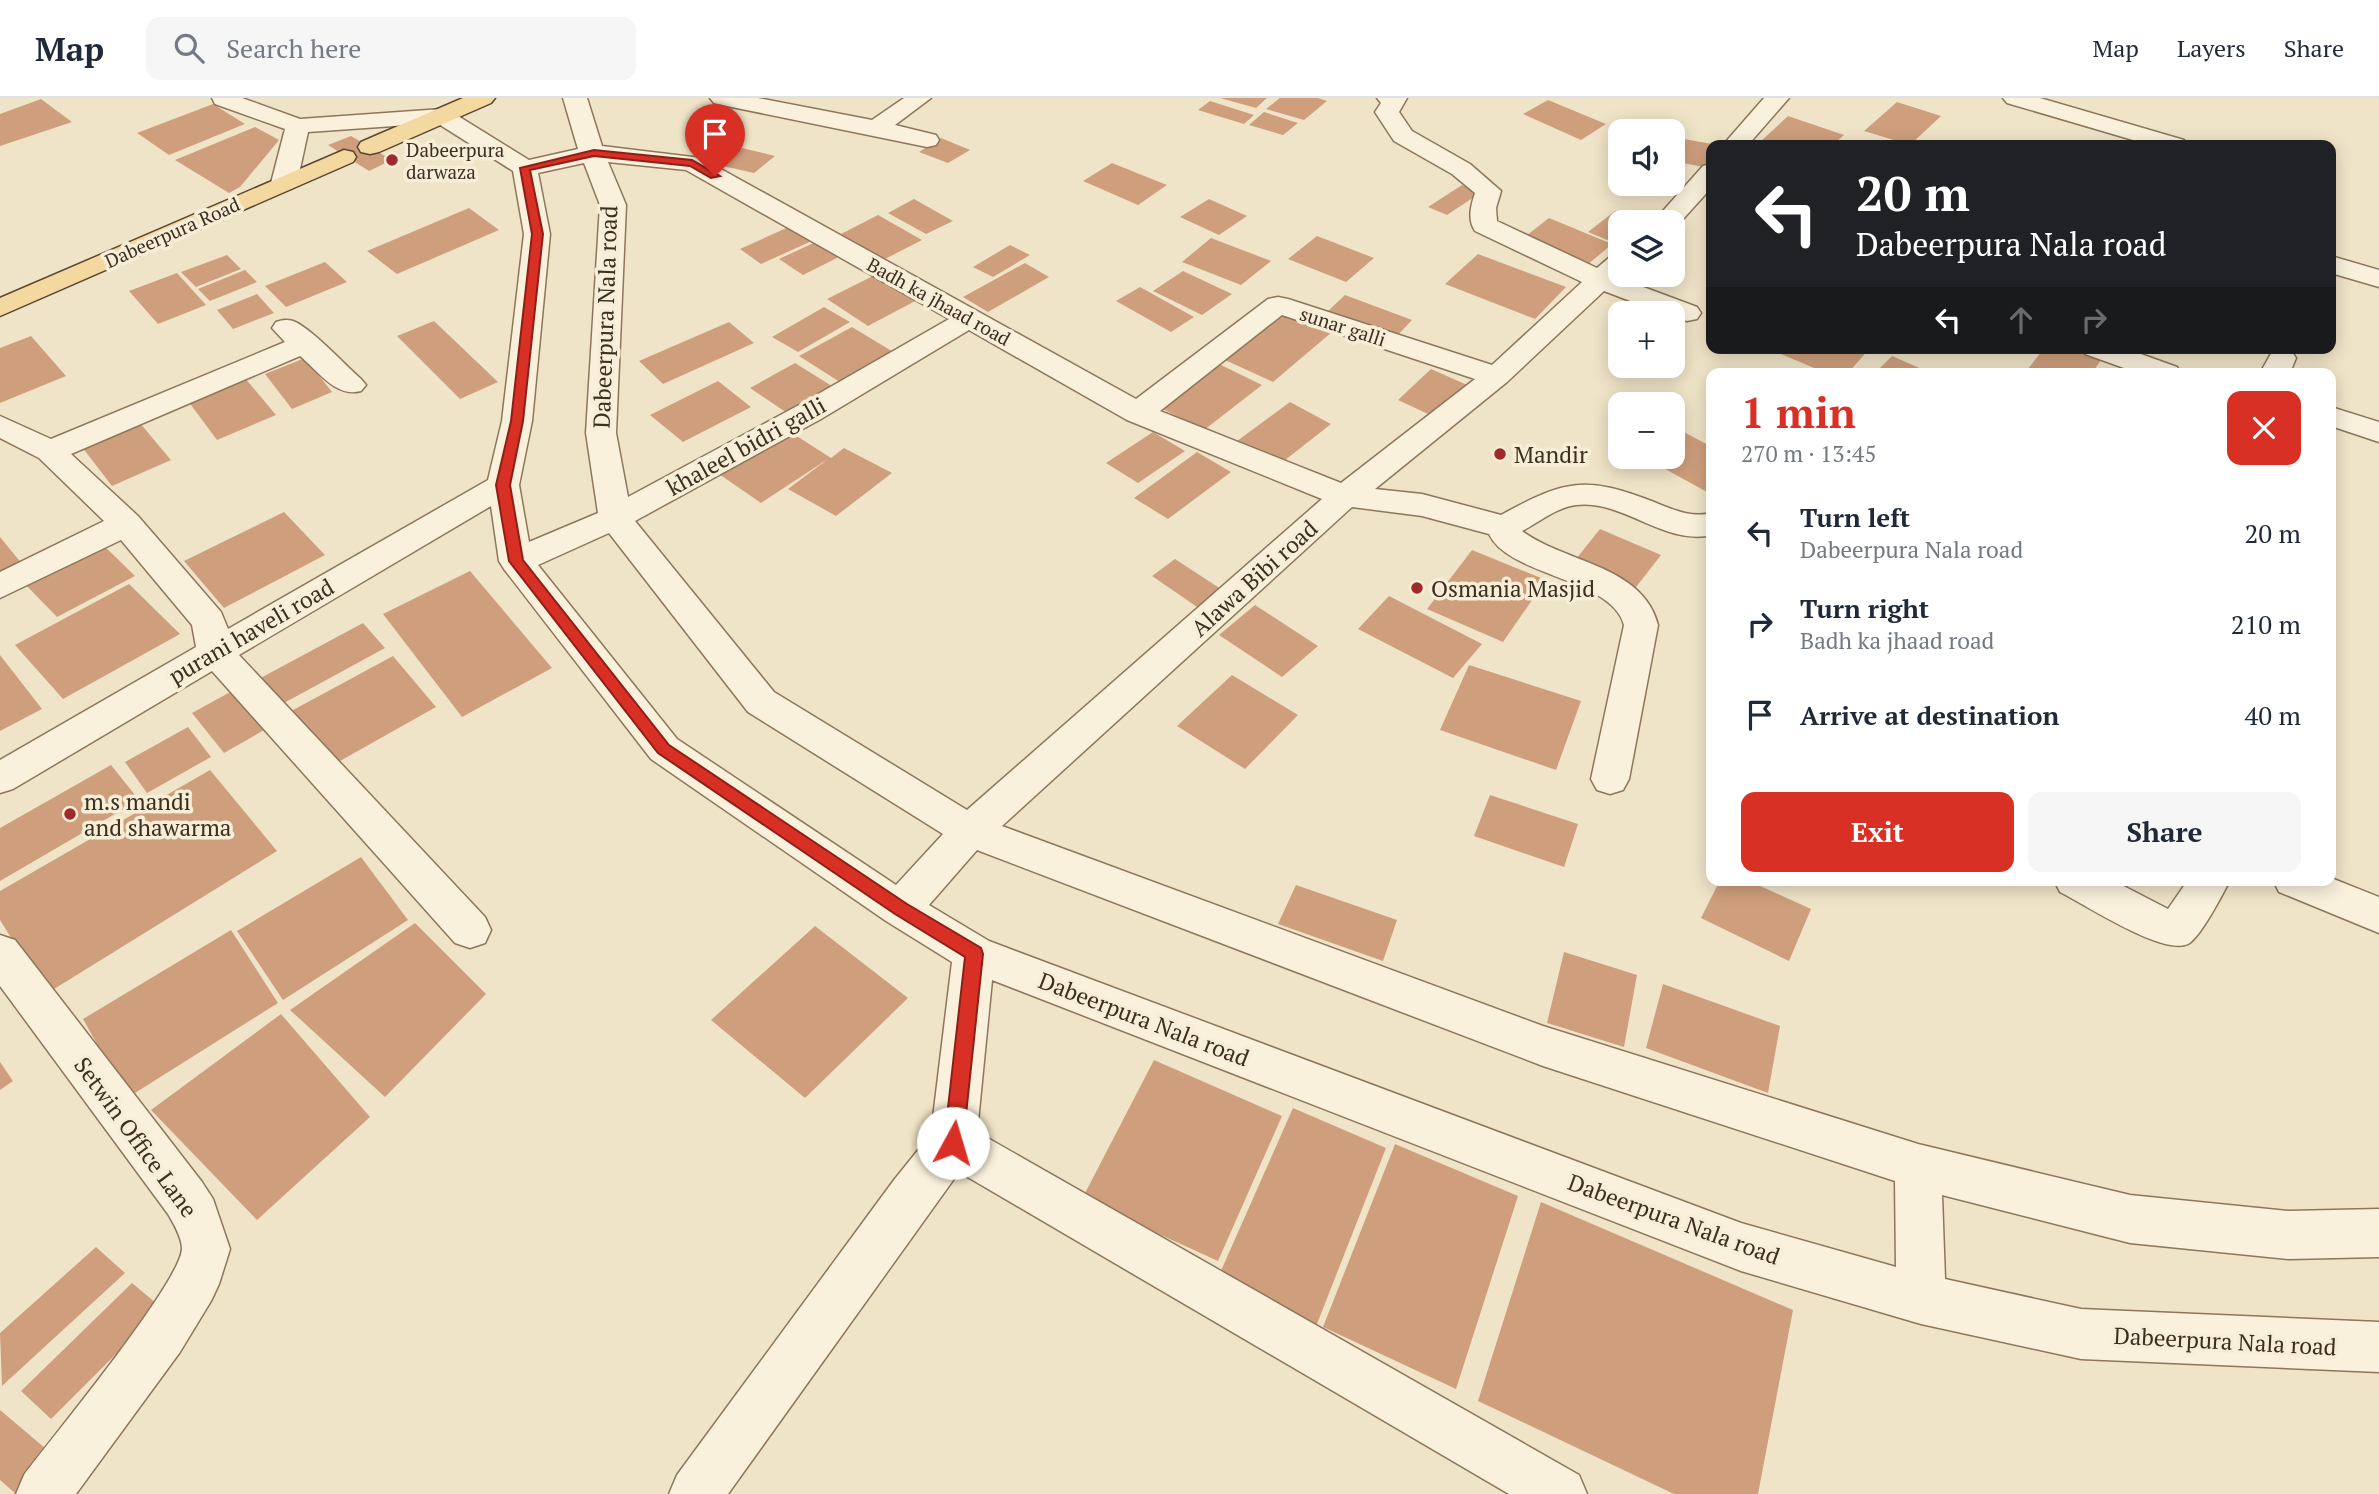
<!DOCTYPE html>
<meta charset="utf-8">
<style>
body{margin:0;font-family:"PT Serif",serif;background:#f6f6f7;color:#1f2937;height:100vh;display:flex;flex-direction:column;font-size:26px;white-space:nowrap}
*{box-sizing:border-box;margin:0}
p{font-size:23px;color:#747a83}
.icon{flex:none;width:38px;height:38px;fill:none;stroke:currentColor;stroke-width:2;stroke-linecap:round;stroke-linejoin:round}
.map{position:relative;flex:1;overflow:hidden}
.details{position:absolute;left:1706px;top:270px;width:630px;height:518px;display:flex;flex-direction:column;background:#fff;border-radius:14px;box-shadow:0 4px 18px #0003}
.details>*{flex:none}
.top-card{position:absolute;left:1706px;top:42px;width:630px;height:214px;border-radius:14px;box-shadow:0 4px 18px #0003;background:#202124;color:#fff;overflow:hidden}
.fabs{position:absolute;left:1608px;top:21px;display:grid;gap:14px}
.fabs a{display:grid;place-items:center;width:77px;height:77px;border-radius:14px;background:#fff;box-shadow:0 4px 18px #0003;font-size:35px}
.pin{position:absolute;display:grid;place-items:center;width:60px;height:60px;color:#fff;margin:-72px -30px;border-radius:50% 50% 50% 0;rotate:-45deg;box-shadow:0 0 7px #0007}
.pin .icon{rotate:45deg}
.me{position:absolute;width:77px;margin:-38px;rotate:6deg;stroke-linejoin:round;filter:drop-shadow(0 0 5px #0008)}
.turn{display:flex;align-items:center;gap:24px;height:147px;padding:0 35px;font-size:32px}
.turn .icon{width:91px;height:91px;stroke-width:2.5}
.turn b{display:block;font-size:49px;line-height:60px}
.lanes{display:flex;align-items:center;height:66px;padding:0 35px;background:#0003;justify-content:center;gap:35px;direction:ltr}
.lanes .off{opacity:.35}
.round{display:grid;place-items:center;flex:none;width:74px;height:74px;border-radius:14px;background:#f6f6f7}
.headline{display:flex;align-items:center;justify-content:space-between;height:119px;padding:0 35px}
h1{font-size:42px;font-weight:700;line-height:52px;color:#d93025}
.primary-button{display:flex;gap:14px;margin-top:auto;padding:14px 35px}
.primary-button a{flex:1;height:80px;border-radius:14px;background:#d93025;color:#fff;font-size:28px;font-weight:700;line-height:80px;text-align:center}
.primary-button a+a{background:#f6f6f7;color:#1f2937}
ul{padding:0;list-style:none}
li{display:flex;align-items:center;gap:21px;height:91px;padding:0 35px}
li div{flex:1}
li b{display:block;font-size:26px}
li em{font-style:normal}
header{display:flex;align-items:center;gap:42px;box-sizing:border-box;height:98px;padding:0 35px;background:#fff;border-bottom:2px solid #e0e1e3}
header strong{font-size:33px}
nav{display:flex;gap:38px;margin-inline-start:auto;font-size:24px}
.search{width:490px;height:63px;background:#f6f6f7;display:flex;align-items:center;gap:18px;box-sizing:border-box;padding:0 24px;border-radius:14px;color:#747a83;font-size:26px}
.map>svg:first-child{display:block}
.building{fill:#cf9f7d}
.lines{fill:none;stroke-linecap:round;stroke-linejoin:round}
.minor-casing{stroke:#8d765c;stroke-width:3}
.major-casing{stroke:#5b4430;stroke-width:3}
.minor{fill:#faf1dc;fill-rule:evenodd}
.major{fill:#f3d9a0;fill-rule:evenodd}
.route{fill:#d93025;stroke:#8d1f18;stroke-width:2}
.poi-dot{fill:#9e2a2b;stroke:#f7eed8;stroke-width:2.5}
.labels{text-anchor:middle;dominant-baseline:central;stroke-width:7;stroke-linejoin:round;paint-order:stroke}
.far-poi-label{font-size:19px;fill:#3d2e20;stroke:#f7eed8;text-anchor:start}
.far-street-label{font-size:19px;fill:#3d2e20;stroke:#f7eed8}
.street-label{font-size:23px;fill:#3d2e20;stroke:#f7eed8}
.poi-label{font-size:23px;fill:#3d2e20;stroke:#f7eed8;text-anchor:start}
</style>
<header>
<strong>Map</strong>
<div class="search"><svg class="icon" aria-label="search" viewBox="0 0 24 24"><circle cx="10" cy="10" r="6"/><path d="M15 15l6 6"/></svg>Search here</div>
<nav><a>Map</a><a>Layers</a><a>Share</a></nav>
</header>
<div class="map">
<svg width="2379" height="1396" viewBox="0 0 2379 1396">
<rect width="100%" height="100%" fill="#f0e4c8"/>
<path class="building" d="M1220,0h47l-11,10z
M1280,0h38l9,3 -23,19 -38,-11z
M41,1l31,23 -72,24v-32z
M1548,2l58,24 -25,16 -58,-26z
M1210,3l44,14 -10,9 -46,-14z
M1897,4l44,14 -31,29 -46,-14z
M213,6l32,20 -76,31 -32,-22z
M1264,14l34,11 -15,12 -34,-10z
M1788,18l56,19 -11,10h-65l-9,-2z
M255,29l24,13 -39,47 -11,6 -54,-33z
M351,38l41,24 -23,11 -41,-26z
M1673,39l39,7 -4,24 -35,-7z
M941,40l29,12 -22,13 -29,-11z
M717,44l58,14 -21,17 -58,-13z
M1112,65l55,22 -29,20 -55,-24z
M1462,87l18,8 -33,22 -19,-8z
M914,101l39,22 -27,13 -38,-21z
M1209,101l38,17 -28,19 -39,-18z
M469,110l30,22 -102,44 -30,-23z
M1615,113l24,10 -19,1v14l-8,6 -24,-10z
M878,117l44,25 -37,19 -44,-25z
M1549,120l63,26 -26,22 -64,-27z
M793,127l21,15 -53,24 -21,-15z
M1317,138l57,22 -28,24 -58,-23z
M1211,140l60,23 -30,24 -59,-23z
M820,142l23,15 -40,20 -24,-16z
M1010,147l20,10 -37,22 -20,-10z
M1478,156l88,33 -31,32 -90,-35z
M227,157l14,14 -45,18 -15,-15z
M325,164l22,20 -61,25 -21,-21z
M1025,165l24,14 -61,35 -25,-15z
M245,172l12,12 -47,19 -12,-12z
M1183,173l49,23 -30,21 -49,-24z
M177,175l29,32 -48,19 -29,-33z
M877,176l42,25 -51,27 -41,-27z
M1140,189l54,30 -23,15 -55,-31z
M257,196l17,19 -41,16 -16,-19z
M1345,197l67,25 -17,18 -68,-26z
M824,209l26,15 -52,30 -26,-15z
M1286,214l46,20 -59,50 -48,-22z
M434,223l64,61 -38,17 -63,-63z
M729,224l25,21 -91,41 -24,-23z
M852,229l43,26 -52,31 -44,-28z
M31,238l35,40 -66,27v-55z
M1767,250h103l-22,25h-22z
M2044,250h28l29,12 -9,13h-67z
M1892,258l39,17h-56z
M305,260l27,34 -40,17 -27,-35z
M1213,263l49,24 -58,45 -49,-25z
M795,265l40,25 -45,27 -40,-27z
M1431,271l43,19 -33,32 -43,-20z
M245,280l31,37 -59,25 -29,-39z
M718,283l33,26 -68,35 -33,-27z
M1290,304l41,22 -56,44 -42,-24z
M139,324l32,38 -59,26 -30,-39z
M789,333l42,27 13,-10 48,25 -56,43 -48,-27 40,-30 -67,44 -42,-29z
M1682,333l30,16v41l-5,4 -60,-33 26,-2v-19z
M1153,334l32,19 -47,32 -32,-20z
M1197,354l34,20 -63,47 -34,-21z
M284,414l41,43 -101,53 -40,-47z
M1600,431l61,26 -28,36 -61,-27z
M0,439l23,28 -23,11z
M100,444l35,34 -78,41 -34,-35z
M1472,452l74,30 -43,62 -76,-33z
M1175,461l49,32 -24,18 -48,-33z
M470,473l82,97 -90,49 -79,-103z
M129,486l51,50 -117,65 -48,-54z
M1389,498l93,48 -29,34 -95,-49z
M1255,507l63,41 -36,31 -63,-42z
M363,525l22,25 -112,61 -20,-27z
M0,557l42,54 -42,22z
M393,558l43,51 -112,63 -42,-54z
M1469,567l112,36 -25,69 -116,-40z
M1232,577l66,40 -53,54 -68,-43z
M234,592l32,39 -42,24 -32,-40z
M188,629l23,30 -64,36 -22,-31z
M111,667l28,35 -139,81v-53z
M210,672l67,81 -231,143 -46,-74v-29z
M1490,697l88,29 -14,43 -90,-31z
M361,759l47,63 -125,80 -46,-69z
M1720,782h27l64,29 -22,52 -88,-43z
M1296,787l101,35 -14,41 -105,-37z
M415,825l71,71 -101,103 -95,-87z
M815,828l93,72 -103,100 -94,-78z
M231,832l47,73 -151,95 -44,-79z
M1564,854l73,23 -13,72 -77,-24z
M1663,886l117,42 -12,67 -122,-45z
M281,916l89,103 -113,103 -106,-110z
M1154,962l128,56 -64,145 -136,-62z
M0,964l13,19 -13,9z
M1293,1010l93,40 -71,181 -99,-47z
M1395,1046l123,52 -62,193 -133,-62z
M1541,1104l252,108 -35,184h-84l-196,-93z
M96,1149l29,26 -123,113 -2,-53z
M132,1185l30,25 -111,111 -30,-28z
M0,1312l58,49 -32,35h-10l-16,-14z"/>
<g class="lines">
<g class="minor-casing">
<path id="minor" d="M212,0h30l58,21 142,-10 8,2 79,49 49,-11 -15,-51h24l15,48 99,12 435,241 132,-100 10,-2 10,2 204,66 90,-83 -107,-51c-8,-12 -4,-26 0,-38l-23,-19 -58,-33 -19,-29 6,-9 -4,-5h30l-8,14 13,19 58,33 31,27 -5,17 1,13 100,47 14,-12 9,-2 2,21 -3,3 78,29 4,6 -4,6 -10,2 -14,-4v-4h-11l-58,-22 -97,91 -132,107 47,5 79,21c64,-35 84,-40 153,-13 20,8 37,16 58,11v22c-48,11 -89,-36 -136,-30 -19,2 -38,18 -54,26 43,32 121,34 136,94l-29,154 -6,11 -13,4 -13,-4 -6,-11 33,-154c-12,-47 -116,-49 -135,-91l-67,-18 -70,-9 -350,319 541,200 375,118 212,51 159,16 90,-2v48l-90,2 -159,-16 -188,-48 3,84 136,30 298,13v50l-298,-13 -160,-35 -180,-53 -749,-291 -15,152 602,343 8,19h-78l-550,-322 -231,322h-59l8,-19 217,-295 37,-46 21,-172 -66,-41 -235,-162 -147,-190 -5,-8 -8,-55 -252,149 246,262 6,13 -6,13 -15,5 -15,-5 -243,-272 -199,118 -13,4v-33l196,-113 -4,-22 -71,-85 -121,58v-26l104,-51 -65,-63 -39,-20v-22l51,23 234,-97 -13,-14 4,-6c6,-2 10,-3 17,-1 17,6 52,44 68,58l5,6 -5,6c-25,7 -43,-20 -61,-35l-229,98 67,62 83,96 7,17 260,-149 14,-59 22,-187 -11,-63 -76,-48 -129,9 -11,51 -4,5 -9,3 -9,-3 -4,-5 14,-54 -70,-25zM608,64l78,8 263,149 -150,86 -171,92 -12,-64 10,-228zM584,65l16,42 -14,228 12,80 -69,29 -10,-57 13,-64 18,-187 -12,-61zM1282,217l193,64 -134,104 -181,-72zM969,232l158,90 195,79 -355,311 -193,-118 -139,-171 186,-102zM609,435l139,179 195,122 -47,51 -219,-146 -139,-174zM977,752l566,216 352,115 1,86 -155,-44 -752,-282 -60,-36z
M710,0h48l114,22 32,-22h27l-36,27 41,10 3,5 -3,5 -9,2 -205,-42 -8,-2z
M1764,0h25l-41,47h-25z
M2003,0h37l144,42 3,5h-37l-143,-42z
M1712,66v23l-37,41h-2v-6h-20l50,-56z
M2331,158l48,14v17l-48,-14z
M2081,250h43l53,19 4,6h-43l-53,-19z
M2282,251l10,3 4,6 -6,15h-30l12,-21z
M2331,309l48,15v20l-48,-16z
M2331,780l48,19v36l-100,-41 -6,-12h58z
M2054,782h58l56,29 20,-29h42c-7,14 -30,58 -42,64 -25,12 -102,-39 -128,-52z
M0,837l15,5 187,242 11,17 17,50 -11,35 -8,17 -31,51 -104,142h-60l8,-19c27,-36 156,-192 158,-226 0,-11 -8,-25 -14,-35l-168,-228z"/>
</g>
<g class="major-casing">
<path id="major" d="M463,0h32l-4,5 -112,49 -9,2 -9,-2 -3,-5 3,-5z
M344,52l9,2 3,5 -3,5 -353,154v-18z"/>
</g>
<use href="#minor" class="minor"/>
<use href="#major" class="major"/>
</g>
<path class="route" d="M594,52l98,10 28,16 -9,2 -21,-12 -96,-10 -64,14 13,64 -20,187 -13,64 13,75 146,185 238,159 74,44 2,6 -20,189 -3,6 -7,3 -6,-3 -3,-6 21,-186 -70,-43 -237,-161 -149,-192 -13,-76 15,-64 21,-187 -12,-66z"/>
<g class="poi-dot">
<circle cx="392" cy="62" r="7"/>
<circle cx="1500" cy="356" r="7"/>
<circle cx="1417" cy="490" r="7"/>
<circle cx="70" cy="716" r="7"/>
</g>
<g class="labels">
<g class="far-poi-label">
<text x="406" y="51">Dabeerpura<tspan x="406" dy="22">darwaza</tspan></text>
</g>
<g class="far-street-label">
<text transform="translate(172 134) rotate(-24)">Dabeerpura Road</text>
<text transform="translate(939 203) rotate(29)">Badh ka jhaad road</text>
<text transform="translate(1343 228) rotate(18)">sunar galli</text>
</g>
<g class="street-label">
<text transform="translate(605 219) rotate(-88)">Dabeerpura Nala road</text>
<text transform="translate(746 348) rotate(-29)">khaleel bidri galli</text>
<text transform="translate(1254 480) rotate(-42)">Alawa Bibi road</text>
<text transform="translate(251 533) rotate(-30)">purani haveli road</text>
<text transform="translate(1144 921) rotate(21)">Dabeerpura Nala road</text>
<text transform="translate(136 1039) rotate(54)">Setwin Office Lane</text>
<text transform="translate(1674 1121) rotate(20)">Dabeerpura Nala road</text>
<text transform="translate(2225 1243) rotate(3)">Dabeerpura Nala road</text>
</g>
<g class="poi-label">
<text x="1514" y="356">Mandir</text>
<text x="1431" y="490">Osmania Masjid</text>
<text x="84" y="703">m.s mandi<tspan x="84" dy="26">and shawarma</tspan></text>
</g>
</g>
</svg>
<div class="fabs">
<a><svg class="icon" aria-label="sound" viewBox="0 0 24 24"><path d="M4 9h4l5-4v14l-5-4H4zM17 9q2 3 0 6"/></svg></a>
<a><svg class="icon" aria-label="layers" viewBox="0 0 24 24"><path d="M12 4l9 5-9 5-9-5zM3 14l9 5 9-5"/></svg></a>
<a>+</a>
<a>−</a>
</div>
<div class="pin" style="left:715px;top:78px;background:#d93025"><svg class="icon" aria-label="arrive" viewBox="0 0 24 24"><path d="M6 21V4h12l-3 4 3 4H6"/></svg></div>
<svg class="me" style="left:953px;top:1045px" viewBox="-20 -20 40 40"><circle r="19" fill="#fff"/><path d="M0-13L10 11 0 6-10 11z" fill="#d93025"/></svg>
<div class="top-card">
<div class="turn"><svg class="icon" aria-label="left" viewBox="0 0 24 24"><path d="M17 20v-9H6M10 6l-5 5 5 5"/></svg><div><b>20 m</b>Dabeerpura Nala road</div></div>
<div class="lanes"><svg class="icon" aria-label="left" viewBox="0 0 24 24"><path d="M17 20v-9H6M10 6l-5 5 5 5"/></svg><svg class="icon off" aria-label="ahead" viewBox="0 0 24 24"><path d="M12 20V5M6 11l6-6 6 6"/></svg><svg class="icon off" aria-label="right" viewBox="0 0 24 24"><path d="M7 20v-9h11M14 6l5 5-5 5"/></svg></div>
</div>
<section class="details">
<div class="headline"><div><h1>1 min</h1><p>270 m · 13:45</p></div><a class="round" style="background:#d93025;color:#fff"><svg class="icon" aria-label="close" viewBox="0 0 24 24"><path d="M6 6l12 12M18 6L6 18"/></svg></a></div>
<ul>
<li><svg class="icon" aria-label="left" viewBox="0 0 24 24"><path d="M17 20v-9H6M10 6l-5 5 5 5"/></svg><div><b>Turn left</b><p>Dabeerpura Nala road</p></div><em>20 m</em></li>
<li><svg class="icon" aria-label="right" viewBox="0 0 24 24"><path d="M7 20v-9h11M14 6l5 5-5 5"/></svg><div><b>Turn right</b><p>Badh ka jhaad road</p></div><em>210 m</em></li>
<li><svg class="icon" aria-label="arrive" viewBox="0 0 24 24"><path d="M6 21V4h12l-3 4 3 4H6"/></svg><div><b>Arrive at destination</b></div><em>40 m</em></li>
</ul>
<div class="primary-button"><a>Exit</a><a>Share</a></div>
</section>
</div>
